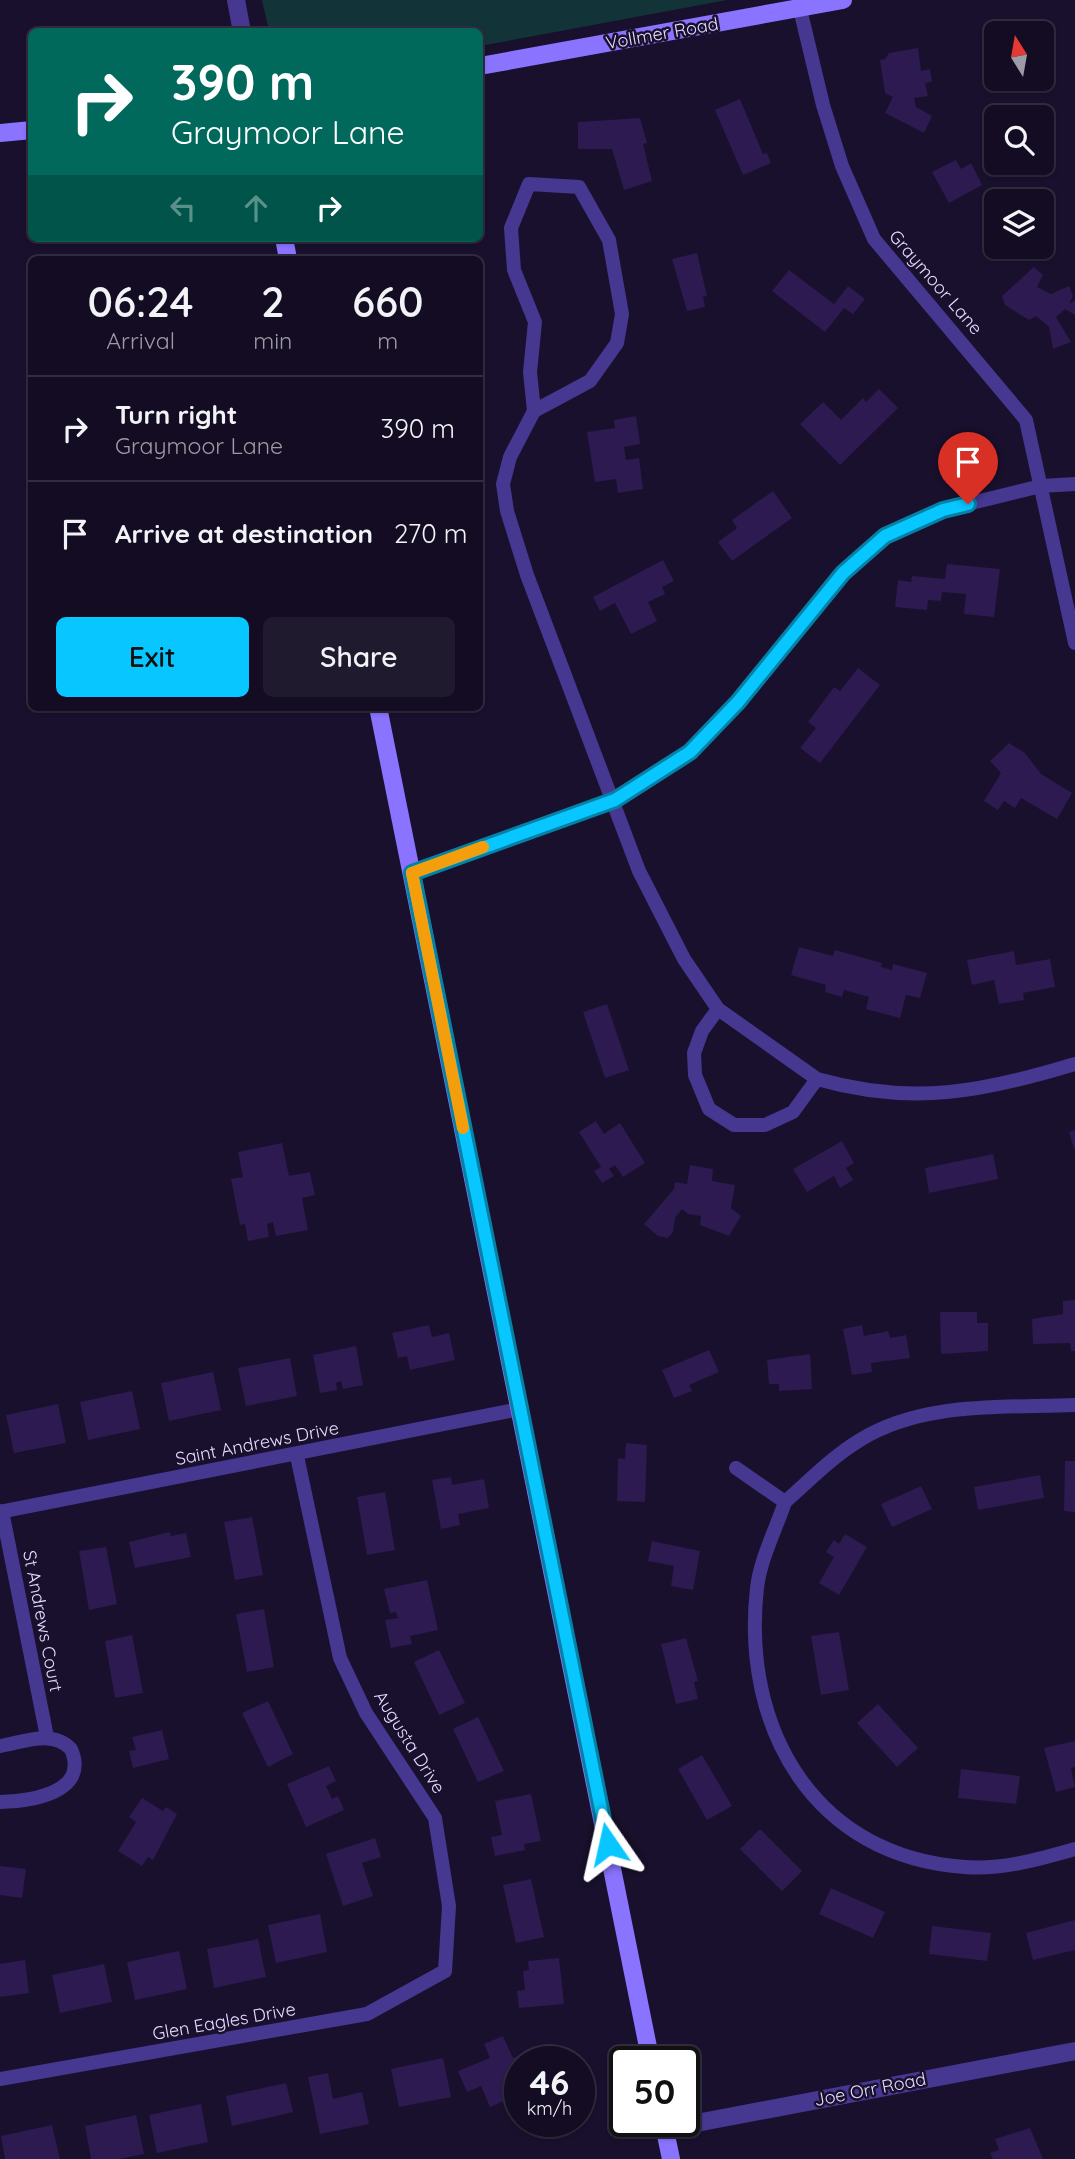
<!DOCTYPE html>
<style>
body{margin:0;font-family:Quicksand,sans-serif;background:#201a2f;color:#f1f3f6;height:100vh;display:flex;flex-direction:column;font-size:26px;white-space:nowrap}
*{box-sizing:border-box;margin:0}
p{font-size:23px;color:#9d9ba5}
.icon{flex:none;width:38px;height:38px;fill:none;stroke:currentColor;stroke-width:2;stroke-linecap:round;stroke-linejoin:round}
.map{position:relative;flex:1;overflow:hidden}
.details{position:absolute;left:28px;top:256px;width:455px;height:455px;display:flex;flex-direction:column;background:#130c22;border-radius:10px;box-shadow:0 2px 5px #0004,0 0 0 2px #322c40}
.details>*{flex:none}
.guide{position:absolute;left:28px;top:28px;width:455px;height:214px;border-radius:10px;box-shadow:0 2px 5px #0004,0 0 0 2px #322c40;background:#00695c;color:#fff;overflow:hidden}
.needle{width:46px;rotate:349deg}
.controls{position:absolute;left:984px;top:21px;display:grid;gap:14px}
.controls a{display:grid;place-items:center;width:70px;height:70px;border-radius:10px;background:#130c22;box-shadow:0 2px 5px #0004,0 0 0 2px #322c40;font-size:35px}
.speed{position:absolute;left:504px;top:2046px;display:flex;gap:14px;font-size:35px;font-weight:700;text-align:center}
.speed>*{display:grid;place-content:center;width:91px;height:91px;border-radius:50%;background:#130c22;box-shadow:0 2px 5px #0004,0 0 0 2px #322c40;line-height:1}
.speed small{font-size:18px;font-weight:400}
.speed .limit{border:4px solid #111;border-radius:10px;background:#fff;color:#111}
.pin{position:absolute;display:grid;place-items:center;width:60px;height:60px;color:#fff;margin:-72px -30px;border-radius:50% 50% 50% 0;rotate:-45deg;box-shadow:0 0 7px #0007}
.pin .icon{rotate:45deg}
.me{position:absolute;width:77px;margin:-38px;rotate:349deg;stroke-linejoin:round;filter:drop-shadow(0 0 5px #0008)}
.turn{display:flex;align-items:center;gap:24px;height:147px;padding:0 28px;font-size:32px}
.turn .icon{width:91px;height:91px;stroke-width:2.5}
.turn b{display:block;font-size:49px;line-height:60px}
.lanes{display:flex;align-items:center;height:66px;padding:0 28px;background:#0003;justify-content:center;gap:35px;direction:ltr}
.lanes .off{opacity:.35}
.eta{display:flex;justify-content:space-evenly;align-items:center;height:119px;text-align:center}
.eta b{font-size:42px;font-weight:600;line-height:49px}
.button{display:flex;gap:14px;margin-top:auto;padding:14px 28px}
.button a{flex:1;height:80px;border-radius:10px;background:#08c6ff;color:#111;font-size:28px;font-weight:600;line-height:80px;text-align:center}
.button a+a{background:#201a2f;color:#f1f3f6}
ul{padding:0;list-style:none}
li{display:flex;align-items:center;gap:21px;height:105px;padding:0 28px;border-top:2px solid #322c40}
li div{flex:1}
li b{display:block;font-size:26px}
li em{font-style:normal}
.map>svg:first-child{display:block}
.green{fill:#123438}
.building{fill:#2c1a50}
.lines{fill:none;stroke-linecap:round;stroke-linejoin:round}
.minor{stroke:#463790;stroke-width:14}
.tertiary{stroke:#463790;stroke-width:18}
.secondary{stroke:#8973ff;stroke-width:18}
.route-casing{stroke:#0581a6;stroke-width:18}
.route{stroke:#08c6ff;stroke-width:12}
.slow{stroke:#f59e0b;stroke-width:12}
.labels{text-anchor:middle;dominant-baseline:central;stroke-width:5;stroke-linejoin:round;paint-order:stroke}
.street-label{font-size:18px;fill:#e5dcff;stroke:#19102d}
</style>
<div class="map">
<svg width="1075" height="2159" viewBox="0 0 1075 2159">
<rect width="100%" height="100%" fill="#19102d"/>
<path class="green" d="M262,0h465l-247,46v-14l-211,-1z"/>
<path class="building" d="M918,48l3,23 9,-2 2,13 -7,1 3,13 -14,2 2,9 16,9 -8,17 -39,-20 8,-16 -8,-4 -5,-33 5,-1 4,-6z
M740,99l23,55 4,-1 4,10 -28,12 -28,-65z
M640,118l7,25 -4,1 9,37 -28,9 -12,-41h-34v-27z
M956,160l5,9 10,-6 11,22 -33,18 -17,-31z
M697,253l10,43 -4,1 2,10 -18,4 -15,-52z
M1034,267l9,8 -6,12 14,7 18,-8 4,10 -4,8 6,-4v15l-10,-6 -9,8 15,25 -18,7 -4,-22 -13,-11 -7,4 -24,-15 -3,-9z
M789,270l45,34 14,-18 17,13 -12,15 -9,-6 -19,24 -53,-41z
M879,389l19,19 -58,57 -40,-41 23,-22 18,18 22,-22 3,4z
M636,416l4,28 -16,3 2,13 13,-2 4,31 -25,4 -2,-14 -21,3 -8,-50 28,-4 -1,-8z
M773,491l19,27 -60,43 -14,-19 19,-14 -5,-8z
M663,560l11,21 -12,6 3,7 -17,8 9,19 -26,13 -16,-31 -15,8 -7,-14z
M947,564l53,5 -6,48 -30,-3 2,-20 -24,-2 -1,9 -13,-1 -1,10 -32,-3 3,-27 13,2 1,-6 33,3z
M858,668l22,17 -60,78 -20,-15 16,-20 -8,-6 26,-35 6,4z
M1009,743l16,10 16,21 31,19 -15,26 -36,-21 -6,10 -11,-7 -6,9 -14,-9 17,-28 -11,-12z
M799,947l34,9 2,-6 47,13 -1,4 11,3 1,-6 34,9 -7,25 -14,-3 -6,23 -34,-9 3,-12 -25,-7 -2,7 -17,-5 1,-7 -35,-10z
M1014,951l2,14 34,-6 5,28 -32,6 1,7 -25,4 -5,-24 -22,5 -5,-25z
M607,1004l22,66 -24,8 -22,-66z
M596,1121l8,13 16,-11 25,40 -22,14 -8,-12 -6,4 5,7 -12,7 -8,-12 7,-4 -22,-35z
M1075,1130v19h-1l-5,-17z
M842,1141l12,22 -8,5 7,12 -13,8 -6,-12 -27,16 -14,-23z
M282,1143l7,33 21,-4 5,23 -13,3 6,32 -32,6 -3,-14 -6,2 2,13 -21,4 -3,-17 -5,1 -9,-46 12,-2 -5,-25z
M993,1154l5,25 -69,14 -4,-25z
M690,1165l23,4 -1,12 23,4 -4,23 10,8 -12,20 -29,-11 1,-9 -13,-2 -6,-5 -7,9 -2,14 -5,6 -10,-2 -14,-12 30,-35 1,-7 12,2z
M1075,1300v51h-4l-1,-8 -37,1 -1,-25 31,-5v-13z
M940,1312h37v11h11v28l-47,3z
M429,1325l3,12 17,-4 6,27 -45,10 -3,-14 -9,2 -6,-25z
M862,1325l2,11 24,-5 2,7 16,-3 4,23 -39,5 1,9 -20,3 -9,-46z
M356,1346l7,39 -20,4 -2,-8 -5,2 1,7 -17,3 -7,-38z
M709,1350l10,22 -30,13 3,6 -18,7 -12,-28z
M810,1354l2,35 -33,2v-7h-10l-2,-24z
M290,1358l7,38 -51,10 -8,-38z
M213,1372l8,38 -52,11 -8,-38z
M132,1391l8,38 -52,11 -8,-38z
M58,1404l8,39 -52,10 -8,-38z
M626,1443l21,2 -2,57 -28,-1 1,-43 7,1z
M1065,1461h10v51l-11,-1z
M1040,1475l4,23 -66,12 -4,-23z
M451,1477l1,8 32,-6 5,29 -31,6 2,11 -19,4 -9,-49z
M921,1486l11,23 -40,18 -11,-23z
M385,1492l10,58 -28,5 -10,-58z
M252,1517l11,58 -28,5 -11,-58z
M170,1532l1,4 15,-3 5,24 -56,11 -6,-26z
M845,1534l22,13 -28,48 -20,-12 15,-26 -8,-5 8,-12 5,4z
M652,1541l48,10 -7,39 -22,-4 3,-20 -26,-5z
M106,1547l11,57 -28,6 -10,-59z
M427,1580l11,50 -28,6 2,8 -21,4 -6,-28 13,-2 -2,-6 -6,1 -6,-24z
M264,1609l10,58 -27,5 -11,-58z
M839,1632l10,58 -28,5 -10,-59z
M132,1635l11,58 -28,5 -10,-57z
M686,1638l12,43 -4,1 4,17 -22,5 -15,-60z
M439,1650l26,53 -26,12 -25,-53z
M268,1701l25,53 -25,13 -26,-54z
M878,1704l40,44 -21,19 -40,-44z
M478,1717l26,54 -26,11 -25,-53z
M162,1730l7,29 -36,9 -4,-17 7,-1 -4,-13z
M1075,1741v26l-4,1 4,19 -19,5 -12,-44z
M702,1755l30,51 -25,14 -29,-51z
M329,1766l7,15 -10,5 6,13 6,-3 6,14 -38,17 -19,-43z
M961,1769l59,7 -4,28 -58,-6z
M531,1794l10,47 -17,3 1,6 -30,6 -4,-19 11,-2 -7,-34z
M142,1798l21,13 3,-4 11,7 -24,46 -5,-3 -6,9 -24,-15 18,-29 -7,-5z
M760,1829l42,42 -20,20 -42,-42z
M375,1838l6,19 -19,6 11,33 -30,10 -17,-52z
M0,1866l26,3 -4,29 -22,-3z
M531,1879l13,58 -28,6 -13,-58z
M831,1888l54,24 -12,26 -54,-24z
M320,1914l7,38 -51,11 -8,-38z
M1075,1920v30l-42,10 -7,-27z
M932,1926l59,7 -4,28 -58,-7z
M258,1939l8,38 -52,11 -7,-39z
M179,1951l8,38 -52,11 -8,-38z
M559,1958l5,46 -45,4 -2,-17 8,-1 -2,-19 6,-1 -1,-9z
M25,1960l4,33 -29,4v-33z
M104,1964l8,38 -52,11 -8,-38z
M503,2036l10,22 5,-2 3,6 -1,22 -18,7 4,9 -16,7 -9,-21 -14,6 -9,-21 32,-13 -6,-14z
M443,2058l8,39 -52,10 -8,-38z
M328,2073l5,26 29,-7 7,32 -49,10 -12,-57z
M286,2083l7,29 -61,14 -6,-30z
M201,2104l7,38 -51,11 -8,-38z
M136,2115l8,39 -25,5h-28l-6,-33z
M52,2125l8,34h-55l-4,-23z
M1030,2128l13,31h-50l-3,-6 9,-3 -4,-11z"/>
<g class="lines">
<path class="minor" d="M800,9l23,96 19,61 32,73 152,181 49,223
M534,411l-4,-39 5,-50 -21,-52 -3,-42 18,-44 50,3 30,53 13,74 -5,29 -27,38 -56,30 -24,46 -7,27 4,27 20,64 112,296 45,88 34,50 99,70
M412,873l203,-73 75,-48 48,-50 105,-129 42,-37 58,-26 98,-24 34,-2
M718,1009l-16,22 -8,22 1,22 14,34 25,16h31l28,-13 24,-33c95,27 166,13 258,-15
M736,1468l49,34c24,-21 47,-45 75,-62 63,-39 143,-32 215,-35
M785,1502c-9,27 -25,58 -28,86 -16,140 57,269 208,279 38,3 74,-8 110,-18
M2,1511l45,226
M0,1512l520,-103
M0,1746c24,-4 52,-17 71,3 19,44 -40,52 -71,53
M0,2079l367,-65 78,-43 4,-65 -14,-88 -69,-105 -26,-55 -43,-202"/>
<path class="tertiary" d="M236,0l6,32
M665,2129l410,-78"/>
<path class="secondary" d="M480,66l363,-66
M0,133l32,-3
M284,238l4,21
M378,707l273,1355
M663,2121l8,38"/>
</g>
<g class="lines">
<g class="route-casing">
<path id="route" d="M608,1844l-196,-971 203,-73 75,-48 48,-50 105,-129 42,-37 58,-26 25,-6"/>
</g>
<use href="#route" class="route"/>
<path class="slow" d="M463,1128l-51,-255 71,-26"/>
</g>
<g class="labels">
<g class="street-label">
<text transform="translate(662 33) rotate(-10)">Vollmer Road</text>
<text transform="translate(936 282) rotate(49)">Graymoor Lane</text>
<text transform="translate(257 1443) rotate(-11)">Saint Andrews Drive</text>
<text transform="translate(43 1621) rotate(79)">St Andrews Court</text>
<text transform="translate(410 1742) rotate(58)">Augusta Drive</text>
<text transform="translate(224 2021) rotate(-10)">Glen Eagles Drive</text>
<text transform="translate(870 2089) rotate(-11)">Joe Orr Road</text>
</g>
</g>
</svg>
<div class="controls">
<a><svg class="needle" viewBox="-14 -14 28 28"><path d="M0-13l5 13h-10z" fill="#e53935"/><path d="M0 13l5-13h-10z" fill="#9d9ba5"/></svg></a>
<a><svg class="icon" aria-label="search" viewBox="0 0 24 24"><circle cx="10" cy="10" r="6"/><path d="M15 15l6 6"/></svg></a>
<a><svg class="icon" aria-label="layers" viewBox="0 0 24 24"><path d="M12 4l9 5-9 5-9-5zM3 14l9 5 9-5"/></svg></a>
</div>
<div class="speed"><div>46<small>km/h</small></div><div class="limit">50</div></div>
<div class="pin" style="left:968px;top:504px;background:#d93025"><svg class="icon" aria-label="arrive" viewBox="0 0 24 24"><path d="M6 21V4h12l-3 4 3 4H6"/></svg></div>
<svg class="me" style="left:608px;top:1844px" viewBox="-20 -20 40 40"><path d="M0-17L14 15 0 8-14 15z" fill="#08c6ff" stroke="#fff" stroke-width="4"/></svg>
<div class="guide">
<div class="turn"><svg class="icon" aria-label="right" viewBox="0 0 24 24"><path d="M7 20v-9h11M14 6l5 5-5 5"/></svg><div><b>390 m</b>Graymoor Lane</div></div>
<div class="lanes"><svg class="icon off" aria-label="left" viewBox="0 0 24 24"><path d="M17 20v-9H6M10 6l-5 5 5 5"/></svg><svg class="icon off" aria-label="ahead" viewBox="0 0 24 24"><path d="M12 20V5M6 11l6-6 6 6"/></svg><svg class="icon" aria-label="right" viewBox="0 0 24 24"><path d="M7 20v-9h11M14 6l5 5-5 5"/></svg></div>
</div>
<section class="details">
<div class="eta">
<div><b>06:24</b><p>Arrival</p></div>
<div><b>2</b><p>min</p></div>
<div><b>660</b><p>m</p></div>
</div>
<ul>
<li><svg class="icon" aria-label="right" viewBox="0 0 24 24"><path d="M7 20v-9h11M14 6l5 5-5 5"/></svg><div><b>Turn right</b><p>Graymoor Lane</p></div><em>390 m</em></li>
<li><svg class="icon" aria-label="arrive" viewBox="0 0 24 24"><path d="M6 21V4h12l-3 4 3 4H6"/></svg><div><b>Arrive at destination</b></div><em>270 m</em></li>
</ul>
<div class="button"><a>Exit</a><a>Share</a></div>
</section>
</div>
